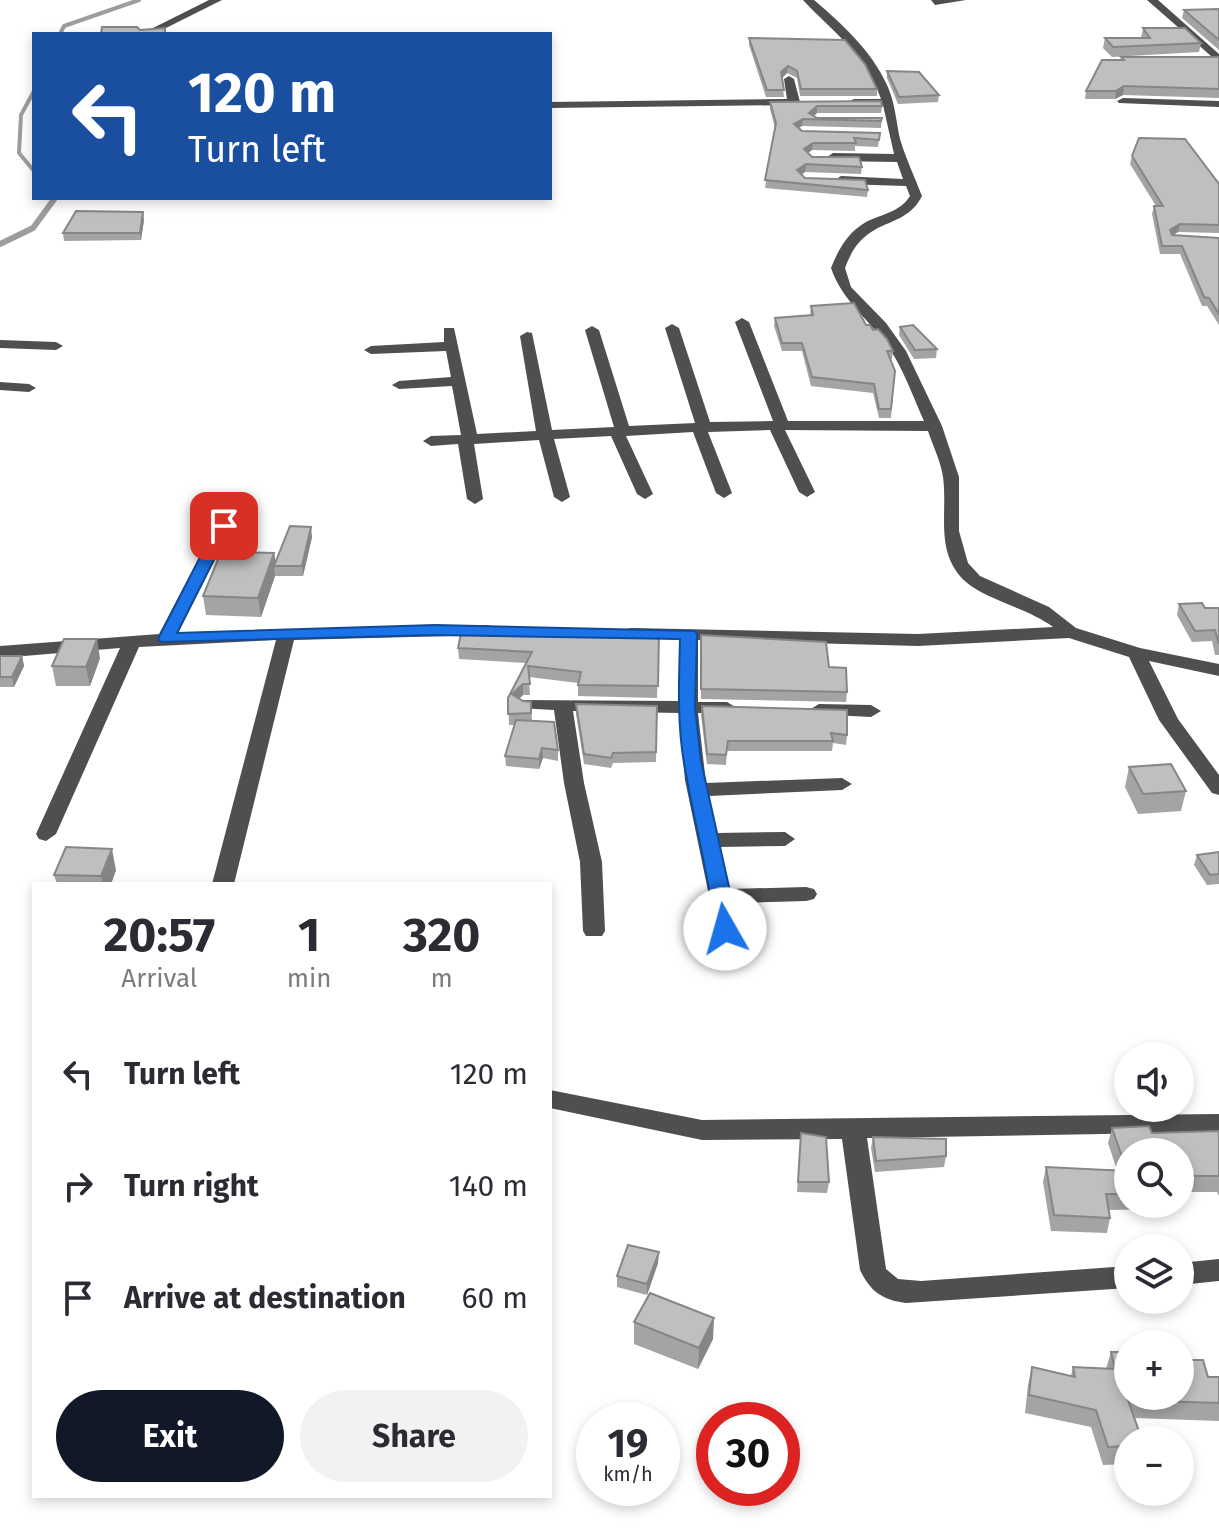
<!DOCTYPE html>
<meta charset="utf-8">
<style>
body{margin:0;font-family:"Fira Sans",sans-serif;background:#f2f2f3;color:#2b2b33;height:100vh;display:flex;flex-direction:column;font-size:30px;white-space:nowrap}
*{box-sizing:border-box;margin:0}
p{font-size:26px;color:#7c7c81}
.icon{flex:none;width:44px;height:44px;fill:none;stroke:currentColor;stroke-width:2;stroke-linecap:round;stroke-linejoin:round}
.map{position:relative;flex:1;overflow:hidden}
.side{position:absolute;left:32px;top:882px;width:520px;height:616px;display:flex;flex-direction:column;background:#fff;border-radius:0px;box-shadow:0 4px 12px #0003}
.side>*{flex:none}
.guide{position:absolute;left:32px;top:32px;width:520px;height:168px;border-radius:0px;box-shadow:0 4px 12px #0003;background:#1a4fa0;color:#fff;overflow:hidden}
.buttons{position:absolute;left:1114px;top:1042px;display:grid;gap:16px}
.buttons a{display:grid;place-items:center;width:80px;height:80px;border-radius:50%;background:#fff;box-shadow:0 4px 12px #0003;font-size:40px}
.speed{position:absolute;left:576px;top:1402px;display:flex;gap:16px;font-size:40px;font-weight:700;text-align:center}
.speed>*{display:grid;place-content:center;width:104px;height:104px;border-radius:50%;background:#fff;box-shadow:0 4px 12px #0003;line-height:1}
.speed small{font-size:20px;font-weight:400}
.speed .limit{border:12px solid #d22;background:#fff;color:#111}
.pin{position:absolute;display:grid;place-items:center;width:68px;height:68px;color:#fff;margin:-34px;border-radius:16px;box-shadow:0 4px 12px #0006}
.me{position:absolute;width:88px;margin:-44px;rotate:353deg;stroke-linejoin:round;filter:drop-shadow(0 0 6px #0008)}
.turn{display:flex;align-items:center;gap:28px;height:168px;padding:0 24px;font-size:36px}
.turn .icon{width:104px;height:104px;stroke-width:2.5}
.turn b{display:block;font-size:56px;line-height:68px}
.eta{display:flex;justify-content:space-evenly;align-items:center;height:136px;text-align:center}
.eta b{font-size:48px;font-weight:700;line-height:56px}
.button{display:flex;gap:16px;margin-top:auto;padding:16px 24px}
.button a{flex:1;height:92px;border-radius:48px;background:#111827;color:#fff;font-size:32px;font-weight:700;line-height:92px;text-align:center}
.button a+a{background:#f2f2f3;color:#2b2b33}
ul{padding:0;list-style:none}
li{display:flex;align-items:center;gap:24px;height:112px;padding:0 24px}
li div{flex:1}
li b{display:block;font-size:30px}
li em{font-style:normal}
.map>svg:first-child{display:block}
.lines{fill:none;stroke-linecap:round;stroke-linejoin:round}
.stream-far1{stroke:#9d9d9d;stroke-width:4}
.stream{stroke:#9d9d9d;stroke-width:6}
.minor{fill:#4f4f4f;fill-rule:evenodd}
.wall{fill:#a4a4a4}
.shaded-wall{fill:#868686}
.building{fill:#bfbfbf;stroke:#868686;stroke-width:2}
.route{fill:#1a73e8;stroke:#114b97;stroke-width:2}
</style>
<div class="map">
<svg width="1219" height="1530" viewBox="0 0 1219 1530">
<rect width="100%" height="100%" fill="#fff"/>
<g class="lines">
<path class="stream-far1" d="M60,34l4,-8 75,-26
M34,91l-13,24 -2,38 15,18"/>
<path class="stream" d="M0,244l33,-16 22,-30"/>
<path class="minor" d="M209,0h13l-68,34h-13z
M803,0h11c28,24 57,50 73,85 8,17 9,36 13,54 6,20 15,39 22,57 -19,37 -57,17 -77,72l6,19 35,36 20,28 36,75 17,51v54l9,32 12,13 69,31 27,21 64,20 79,16v12l-70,-15 29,58 41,56v20l-7,-2 -53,-73 -30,-63 -60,-19 -151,8 -220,-6v62h29l10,6 -10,6 -29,-1 8,70 136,-5 10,6 -10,6 -133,6 8,37 68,-1 10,7 -10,7 -65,1 10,42 76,-2 8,2 3,5 -3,5 -8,2 -74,2 4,26 -3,5h-16l-32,-154 -6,-67 -106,-2 11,72 18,79 3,69 -3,5h-16l-3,-5 -3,-69 -16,-79 -10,-73 -36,-2 -3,-4 3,-4 160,1 2,-61 -54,-3 -3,-4 3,-4 6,-1 286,6 135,-7c-26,-19 -68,-28 -87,-45 -32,-29 -18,-68 -23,-105 -2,-15 -10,-31 -15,-46l-143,-1 30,62 -8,5 -8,-5 -29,-62 -62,2 24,61 -8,5 -8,-5 -23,-61 -67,4 27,58 -8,5 -8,-5 -26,-58 -57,3 16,58 -8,5 -8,-5 -15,-57 -65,4 9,55 -8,5 -8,-5 -9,-55 -27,2 -8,-5 8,-5 30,-1 -9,-49 -53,3 -7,-4 7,-4 52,-4 -5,-26 -75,3 -7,-4 7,-4 73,-4v-14h10l23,106 59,-3 -16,-95 7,-4 5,1 20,97 62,-3 -29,-97 7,-4 7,4 30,96 66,-3 -30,-95 7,-4 7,4 31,94 63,-1 -38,-99 7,-4 7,4 39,99h136c-11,-24 -20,-51 -35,-73 -19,-28 -47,-47 -58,-80 7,-18 17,-36 35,-46 16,-8 34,-10 44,-26l-4,-10 -65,-2 -6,-4 6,-4 62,3 -6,-17 -64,-1 -6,-4 6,-4 61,1 -11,-49h-29l-6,-3 6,-3h27c-15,-44 -48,-67 -78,-99z
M931,0h35l-31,5z
M1147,0h11l61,54v9z
M789,76l5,3 6,23 -6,3 -244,3v-6l237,-3 -3,-20z
M1123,98l96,3v6l-100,-4 -2,-2z
M0,340l56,2 7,4 -7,4 -56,-2z
M0,382l29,2 7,4 -7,4 -29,-2z
M224,521l8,5 -54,107 310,-8 9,5 -9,5 -194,5 -60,244h-22l64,-244 -137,7 -83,187 -10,7 -7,-2 -3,-5 84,-186 -120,10v-12l159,-12 57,-108z
M819,704l52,1 10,6 -10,6 -59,-3 -3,-4z
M550,1090l152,30 517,-6v18l-352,6 19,131 12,10 23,2 207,-15v22l-222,15c-24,-3 -36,-12 -46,-33l-18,-131 -140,1 -152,-32z
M1219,1259v22l-39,4v-22z"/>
</g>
<path class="wall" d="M1219,9v41l-37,-32 2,-8z
M1143,28l58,15 -2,9 -87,5 -9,-9 2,-10h36z
M749,38l128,51v7h-77l-3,-18 -10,-5 -5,5 2,19h-18l-17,-52z
M1121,57h98v41l-96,-3 -8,4h-30l1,-8 35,-31z
M887,71l52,24 -1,7 -40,2 -11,-26z
M770,102l112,4 -1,7h-64l-3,3 3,2h65l-1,10 -79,-2 -3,2 3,3 78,2 -2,14 -23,-1v5l-43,-1 -4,3 4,4 50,10 -1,7 -56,-2 -4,3 4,3 63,12 -1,7 -102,-9 10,-60 -5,-19z
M1132,156l87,28v49l-41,-1 -5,3 46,3v87l-12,-19h-5l-22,-52h-20l-8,-40 2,-8h2l-26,-42z
M144,220l-3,20 -77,1 -1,-8z
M811,306l55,19 27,26 -1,8 -2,1 5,11 -4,47h-12l-6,-25 -62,-7 -9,-35h-20l-8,-25 1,-8 35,-2z
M900,327l37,22 -1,9 -22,1 -15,-24z
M312,537l-9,39h-28l-14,41 -55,-2 -3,-19 71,-43 2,10z
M1179,604l26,4h14v47h-4l-3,-14 -20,1 -15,-27z
M659,633l-2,65 -79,-2v-13l-49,-6 1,18h-7l-4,4 4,2 8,1 1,19 26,29v11l-15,-3 -4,11 -33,-3 -1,-10 10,-31h-6l-1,-27 18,-35 -67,-4 -1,-11z
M701,635l128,32 18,25 -1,10 -145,-3z
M0,656h22l2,10 -10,21h-14z
M100,658l-10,28h-34l-4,-20z
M576,704l81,2 -1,56 -43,1 -2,5 -27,-4 -8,-50z
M702,706l145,29 -1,10 -13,-2 -1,8h-105l-1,14 -19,-1 -6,-48z
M1129,767l57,24 -5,20 -43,3 -13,-27z
M1219,852v32l-12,1 -13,-20 3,-10z
M116,870l-5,14h-54l-3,-9z
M1112,1128l40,5 67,-2v65l-2,-4h-37v-40h-52v52h44l-1,5 -62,1 1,8 -3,15 -56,-2 -8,-49 3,-15 71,3 -9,-27z
M801,1133l28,49 -2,11 -30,-1z
M873,1137l73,19 -2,11 -69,5 -4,-24z
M658,1263l-11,32 -30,-8v-11z
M634,1322l79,17 -15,30 -64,-25z
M1111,1352l97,25h11v44l-85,-3 -6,22v24l-25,1 -12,-38 -66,-14 3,-28 4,-18 39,9 2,-9 33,2z"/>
<path class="shaded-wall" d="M788,66l-1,7 -6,6v-7z
M1124,86l-1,9 -8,4 1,-8z
M817,106v7l-9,7 1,-7z
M803,119l-1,7 -9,5 1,-7z
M813,143l-1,7 -9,6 1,-7z
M806,164l-1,8 -9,6 1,-8z
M143,212l1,8 -3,20 -1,-7z
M1180,224l-2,8 -10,6 2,-8z
M311,527l1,10 -9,39 -1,-10z
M274,553l2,13h-2l1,10 -14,41 -3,-19z
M97,639l3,19 -10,28 -4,-19z
M22,656l2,10 -10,21 -2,-10z
M523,684v11l-11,10v-11z
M542,748l1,10 -4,11v-10z
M112,849l4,21 -5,14h-8l-2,-8z
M659,1252l-1,11 -11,32v-11z
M714,1318l-1,21 -15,30 1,-21z"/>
<path class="building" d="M1219,9v31l-35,-30z
M102,27h35l3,3 25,-2v6h-64z
M1143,28h42l16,15 -88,4 -8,-9h45z
M749,38l96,2 20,24 12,25h-76l-4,-18 -9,-5 -7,6 3,18h-17z
M1121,57h98v32l-95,-3 -8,5h-30l16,-31h22z
M887,71l32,1 20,23 -40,2z
M881,101l1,5h-65l-8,7 8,5h65l-1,3 -78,-2 -9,5 8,7 78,2 -1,7 -25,-2 2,5h-43l-9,6 8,8h47l3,10 -56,-3 -9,6 8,8 60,2 3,10 -103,-10 11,-57 -6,-21z
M1139,138l46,1 34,45v41l-39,-1 -10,6 2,5 47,3v76l-10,-16 -5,-1 -22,-51h-20l-8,-40h9l-31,-50z
M76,211l67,1 -3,21h-77z
M854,303l12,22h4l3,5 5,-1 9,10 6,12h-6l8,20 -4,38h-12l-5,-25 -62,-7 -10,-34h-20l-7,-25 38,-3 -2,-9z
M913,325l24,24 -22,1 -15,-23z
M290,526l21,1 -9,39h-28z
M221,552l53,1 -16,45 -55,-2z
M1202,603l3,5h14v36l-4,-14 -20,1 -16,-27z
M462,628l197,5 -1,53 -80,-1 3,-13 -53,-6 2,18h-7l-11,10 11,7 8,1v11l-23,1v-16l24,-46 -74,-4z
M701,635l125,7 3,25 17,1 1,24 -146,-3z
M64,639h33l-11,28 -34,-1z
M0,656h22l-10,21h-12z
M576,704l81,2 -1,46 -43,1 -2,5 -27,-4z
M702,706l145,4v25l-16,-2 2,8h-105l-2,14 -19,-1z
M516,720l38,2 4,28 -16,-2 -3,11 -34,-3z
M1171,764l15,27 -43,3 -14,-27z
M66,847l46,2 -11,27 -47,-1z
M1219,852v22l-9,1 -13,-20z
M1149,1126l3,7 67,-2v45h-39v-24h-52v42h-22l4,24 -56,-3 -8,-48 81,4 -15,-43z
M801,1133l25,4 3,45h-31z
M873,1137l73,2v17l-70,5z
M628,1245l31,7 -12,32 -30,-8z
M650,1293l64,25 -15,30 -65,-26z
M1111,1352h17v44h52v-36h23l5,17h11v26l-91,-3 14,40h-14v6l-20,1 -12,-37 -67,-15 3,-28 43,10 -2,-10 42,2z"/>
<path class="route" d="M224,522l7,4 -54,107 258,-8 260,6 2,3 -2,73 6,54 30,135 4,33 -3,4 -7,2 -10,-6c-6,-56 -22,-110 -31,-166 -7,-41 -5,-82 -4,-124l-245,-4 -274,7 -3,-3 58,-113z"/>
</svg>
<div class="buttons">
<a><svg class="icon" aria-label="sound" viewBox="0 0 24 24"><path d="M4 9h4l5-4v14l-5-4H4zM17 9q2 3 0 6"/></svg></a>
<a><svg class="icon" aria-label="search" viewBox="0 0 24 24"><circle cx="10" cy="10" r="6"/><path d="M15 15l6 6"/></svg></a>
<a><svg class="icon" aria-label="layers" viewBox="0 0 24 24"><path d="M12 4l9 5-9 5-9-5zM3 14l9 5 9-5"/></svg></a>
<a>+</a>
<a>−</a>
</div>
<div class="speed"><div>19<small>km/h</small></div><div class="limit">30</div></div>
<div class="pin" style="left:224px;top:526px;background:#d93025"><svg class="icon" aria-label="arrive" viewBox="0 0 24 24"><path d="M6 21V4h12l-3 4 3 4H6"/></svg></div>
<svg class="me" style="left:725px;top:929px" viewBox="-20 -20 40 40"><circle r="19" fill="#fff"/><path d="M0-13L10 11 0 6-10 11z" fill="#1a73e8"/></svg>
<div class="guide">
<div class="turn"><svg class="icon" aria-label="left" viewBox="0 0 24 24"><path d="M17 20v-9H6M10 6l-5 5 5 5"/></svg><div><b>120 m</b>Turn left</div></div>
</div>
<section class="side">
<div class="eta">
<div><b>20:57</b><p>Arrival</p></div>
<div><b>1</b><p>min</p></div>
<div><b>320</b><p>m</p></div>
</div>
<ul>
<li><svg class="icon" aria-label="left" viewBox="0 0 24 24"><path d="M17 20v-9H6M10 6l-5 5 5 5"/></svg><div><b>Turn left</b></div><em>120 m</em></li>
<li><svg class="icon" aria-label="right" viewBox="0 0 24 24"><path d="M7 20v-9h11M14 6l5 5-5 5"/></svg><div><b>Turn right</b></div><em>140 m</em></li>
<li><svg class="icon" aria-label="arrive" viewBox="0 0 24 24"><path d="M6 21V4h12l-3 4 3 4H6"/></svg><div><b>Arrive at destination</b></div><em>60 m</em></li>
</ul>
<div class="button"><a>Exit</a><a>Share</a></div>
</section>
</div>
